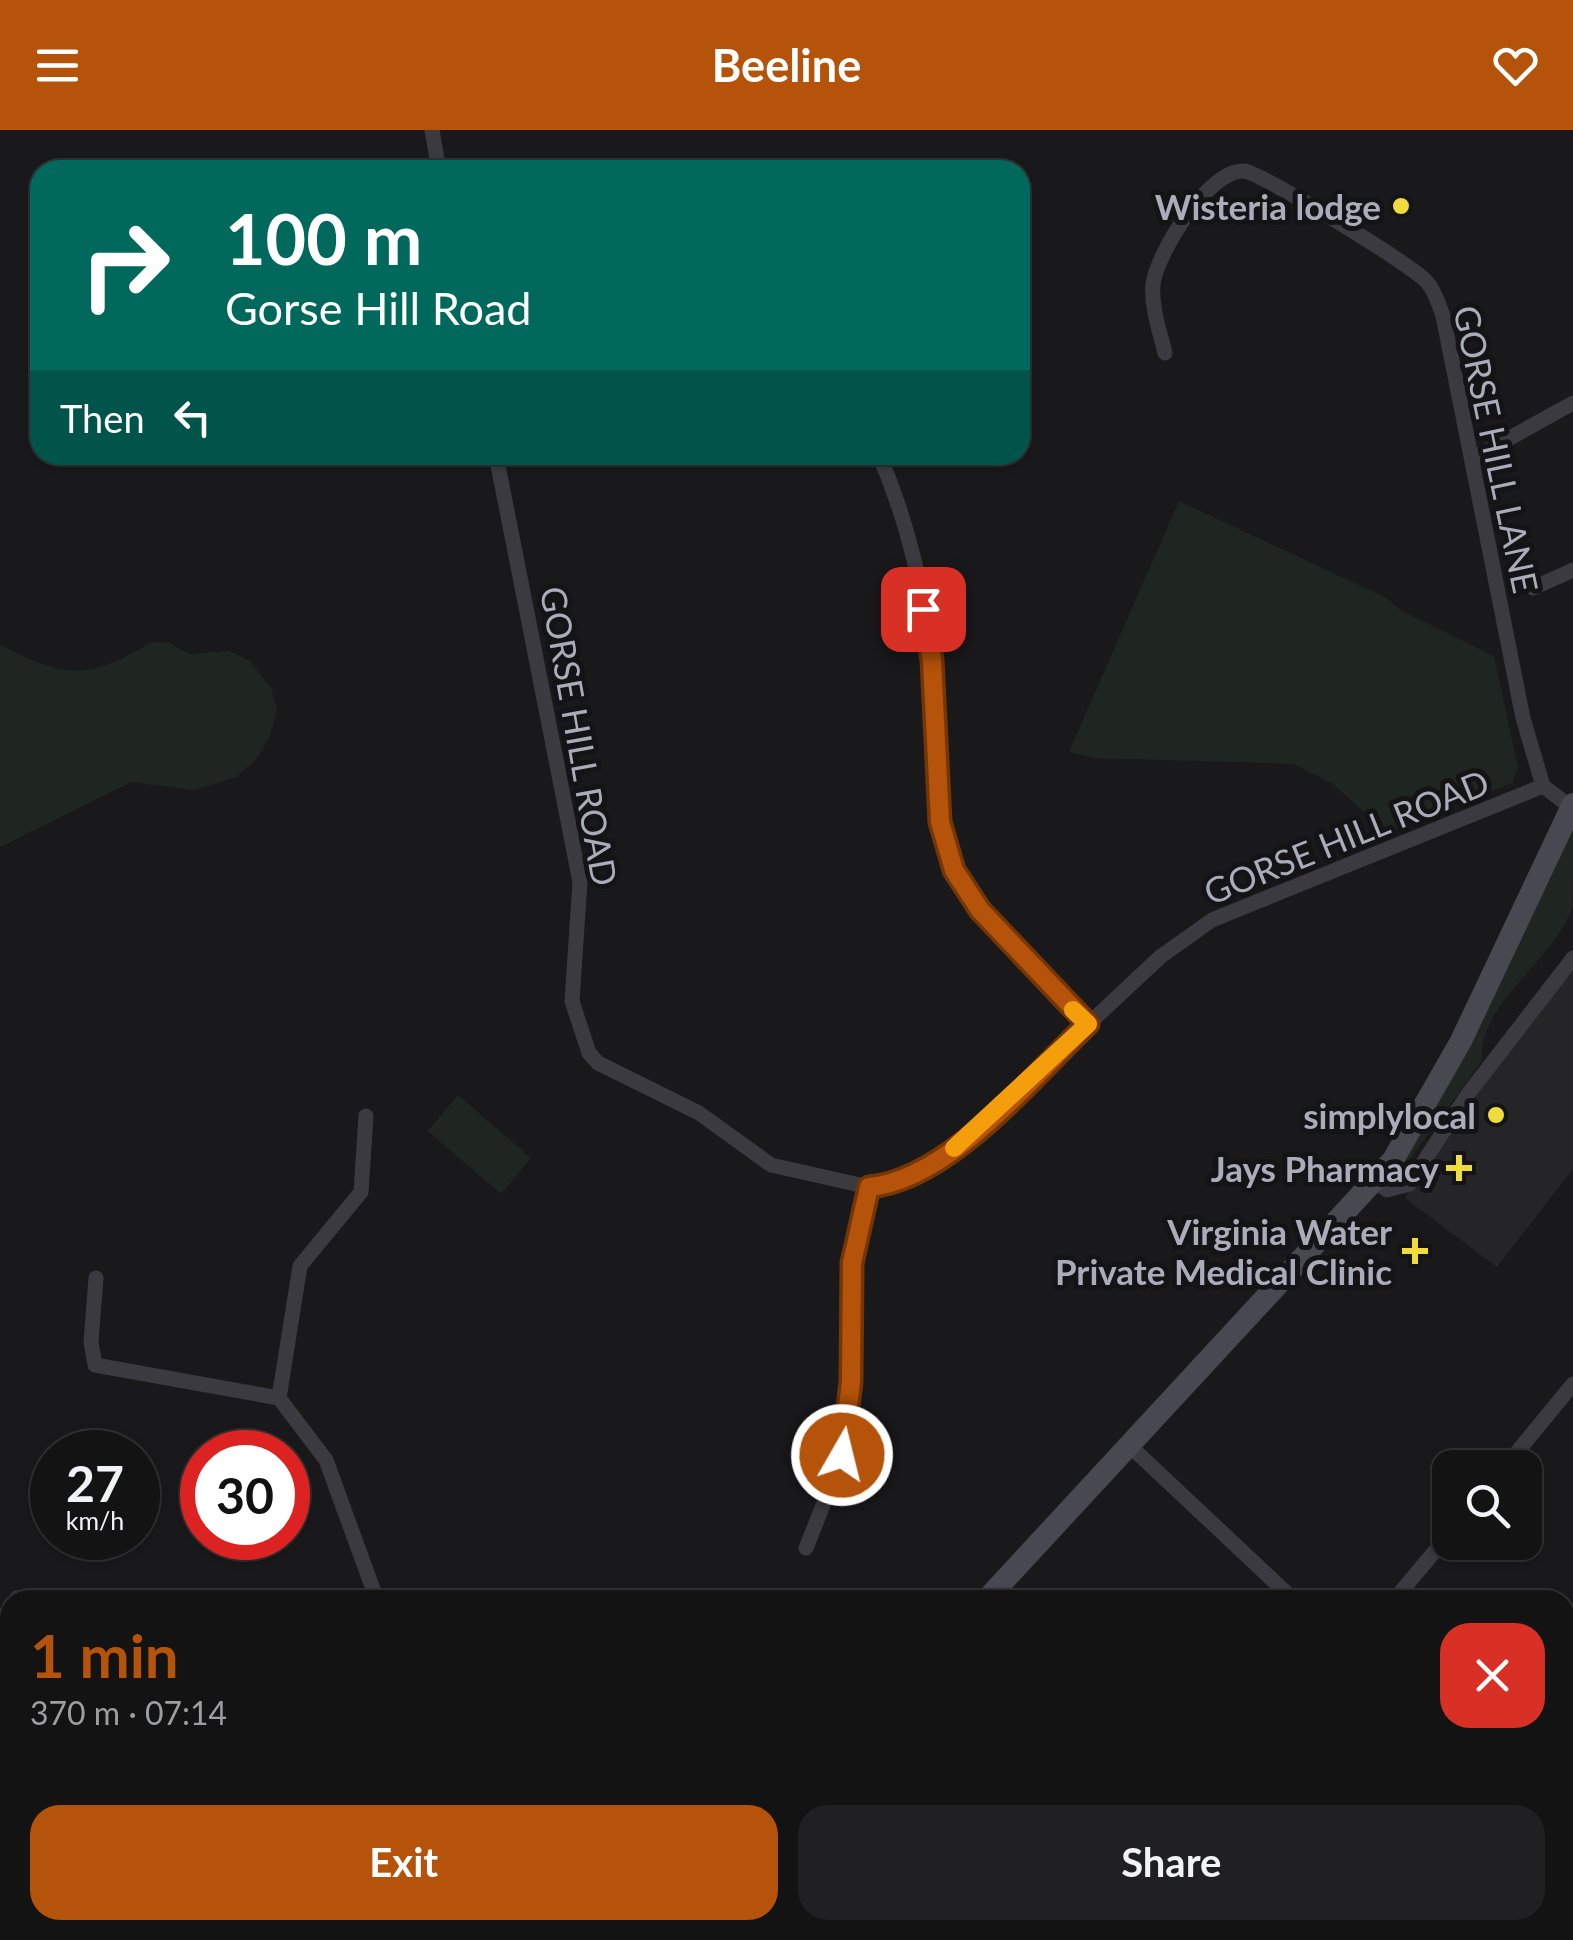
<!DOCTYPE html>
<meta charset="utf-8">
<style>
body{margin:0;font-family:Lato,sans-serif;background:#202022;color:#f1f3f6;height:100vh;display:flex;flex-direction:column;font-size:38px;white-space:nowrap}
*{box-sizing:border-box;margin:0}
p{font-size:32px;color:#9d9ea0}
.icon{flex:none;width:55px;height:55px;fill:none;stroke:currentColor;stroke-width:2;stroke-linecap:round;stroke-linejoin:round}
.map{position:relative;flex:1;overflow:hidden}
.side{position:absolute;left:0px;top:1460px;width:1575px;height:350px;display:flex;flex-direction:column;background:#131314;border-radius:30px 30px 0 0;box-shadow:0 2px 8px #0004,0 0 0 2px #323234}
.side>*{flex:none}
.guide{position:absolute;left:30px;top:30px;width:1000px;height:305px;border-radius:30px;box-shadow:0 2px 8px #0004,0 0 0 2px #323234;background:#00695c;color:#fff;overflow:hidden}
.buttons{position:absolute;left:1432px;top:1320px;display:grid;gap:20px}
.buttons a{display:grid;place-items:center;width:110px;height:110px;border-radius:20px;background:#131314;box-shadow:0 2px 8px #0004,0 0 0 2px #323234;font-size:50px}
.speed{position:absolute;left:30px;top:1300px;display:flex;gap:20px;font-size:50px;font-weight:700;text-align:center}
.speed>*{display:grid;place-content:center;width:130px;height:130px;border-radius:50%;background:#131314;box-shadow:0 2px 8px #0004,0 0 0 2px #323234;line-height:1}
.speed small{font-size:25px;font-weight:400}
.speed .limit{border:15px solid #d22;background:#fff;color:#111}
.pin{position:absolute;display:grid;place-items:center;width:85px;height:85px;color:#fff;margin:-42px;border-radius:20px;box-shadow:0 5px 15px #0006}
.me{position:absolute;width:110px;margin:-55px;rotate:8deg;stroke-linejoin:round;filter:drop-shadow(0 0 8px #0008)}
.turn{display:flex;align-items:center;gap:35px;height:210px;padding:0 30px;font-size:45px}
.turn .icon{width:130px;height:130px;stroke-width:2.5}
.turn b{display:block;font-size:70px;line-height:85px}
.then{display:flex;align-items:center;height:95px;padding:0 30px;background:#0003;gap:20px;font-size:38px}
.round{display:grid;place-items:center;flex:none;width:105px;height:105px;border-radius:30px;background:#202022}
.headline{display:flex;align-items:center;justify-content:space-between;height:170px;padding:0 30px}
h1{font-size:60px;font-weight:700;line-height:75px;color:#b45309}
.action{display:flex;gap:20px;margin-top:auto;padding:20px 30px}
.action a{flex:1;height:115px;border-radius:30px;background:#b45309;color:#fff;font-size:40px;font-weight:700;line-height:115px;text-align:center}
.action a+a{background:#202022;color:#f1f3f6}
header{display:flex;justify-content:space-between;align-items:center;height:130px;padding:0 30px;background:#b45309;color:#fff;font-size:45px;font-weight:700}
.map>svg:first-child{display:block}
.built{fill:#252528}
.green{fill:#1f2621}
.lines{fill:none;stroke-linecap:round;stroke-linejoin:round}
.street{stroke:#3a3a40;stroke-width:15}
.secondary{stroke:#484850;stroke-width:22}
.route-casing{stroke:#753606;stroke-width:25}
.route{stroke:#b45309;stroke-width:18}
.slow{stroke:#f59e0b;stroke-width:18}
.poi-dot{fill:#efdc3c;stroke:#141416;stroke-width:4}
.labels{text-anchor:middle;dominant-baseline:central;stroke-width:10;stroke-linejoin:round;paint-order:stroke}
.poi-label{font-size:35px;font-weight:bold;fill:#abacba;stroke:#141416;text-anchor:end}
.street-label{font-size:35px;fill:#abacba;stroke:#141416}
</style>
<header><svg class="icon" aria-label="menu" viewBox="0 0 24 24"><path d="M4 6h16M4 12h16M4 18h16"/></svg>Beeline<svg class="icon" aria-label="heart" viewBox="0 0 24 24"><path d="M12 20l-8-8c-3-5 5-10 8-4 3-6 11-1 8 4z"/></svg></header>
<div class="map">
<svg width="1573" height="1810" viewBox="0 0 1573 1810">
<rect width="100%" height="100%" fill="#19191b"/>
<path class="built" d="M1573,834v205l-76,98 -92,-69 30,-50z"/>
<path class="green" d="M1179,371l205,96 20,15 90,44 24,112 -6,15 -125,50 -54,-49 -40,-20 -197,-6 -27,-6z
M151,512l19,1 19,11 40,-3 21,10 21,27 6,21 -7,27 -15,25 -19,16 -42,13 -63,-8 -131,65v-202c65,33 89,36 151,-3z
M1573,699c0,23 0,57 -1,79 -18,54 -94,93 -90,153l-88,120 -2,-5 81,-137z
M458,965l73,63 -30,36 -73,-63z"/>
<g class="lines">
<path class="street" d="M432,0l7,40
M1165,223c-5,-21 -14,-46 -12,-68 3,-31 56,-116 91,-114 16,1 171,96 183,111 8,9 12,23 16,34l80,402 20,68 28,21
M496,325l84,427 -8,119 17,52 9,10 101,50 72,52 98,22 15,-1 42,-19 39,-27 195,-183 52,-37 331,-134
M879,325c28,64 46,139 53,208 7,70 -4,147 24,212 21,46 94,115 132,149
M1472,329l101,-56
M1533,458l40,-18
M1376,1052l11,8 22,-6 59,-90 105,-136
M96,1148l-5,64 4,23 184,33 47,62 51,140
M279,1268l21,-132 61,-74 5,-76
M1131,1317l163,153
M1504,1338l69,-84
M806,1418l37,-93 8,-73 1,-119 17,-76
M17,1470v-2
M1394,1470l56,-67
M0,1627l10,-39
M529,1800l5,10
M730,1800l22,10
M1493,1800l9,10
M1165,1810l1,-10"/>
<path class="secondary" d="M986,1470l407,-440 68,-119 112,-237
M594,1810l13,-10"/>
</g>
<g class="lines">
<g class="route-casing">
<path id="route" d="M842,1325l9,-73 1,-119 17,-76c79,-6 164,-111 219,-163l-108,-114 -26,-40 -14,-48 -8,-162 -9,-51"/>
</g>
<use href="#route" class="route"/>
<path class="slow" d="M954,1018l134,-124 -15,-14"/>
</g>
<g class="poi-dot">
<circle cx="1401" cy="76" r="10"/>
<circle cx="1496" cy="985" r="10"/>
<path d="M1454 1023h10v10h10v10h-10v10h-10v-10h-10v-10h10z"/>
<path d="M1410 1106h10v10h10v10h-10v10h-10v-10h-10v-10h10z"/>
</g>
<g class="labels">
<g class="poi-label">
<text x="1381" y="76">Wisteria lodge</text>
<text x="1476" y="985">simplylocal</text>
<text x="1439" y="1038">Jays Pharmacy</text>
<text x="1392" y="1101">Virginia Water<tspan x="1392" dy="40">Private Medical Clinic</tspan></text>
</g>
<g class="street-label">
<text transform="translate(1497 319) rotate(78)">GORSE HILL LANE</text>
<text transform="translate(580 606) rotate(80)">GORSE HILL ROAD</text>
<text transform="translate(1346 706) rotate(-22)">GORSE HILL ROAD</text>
</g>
</g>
</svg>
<div class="buttons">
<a><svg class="icon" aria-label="search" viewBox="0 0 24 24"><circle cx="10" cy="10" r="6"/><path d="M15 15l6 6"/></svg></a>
</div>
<div class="speed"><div>27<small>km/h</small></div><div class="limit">30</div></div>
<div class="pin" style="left:923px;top:479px;background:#d93025"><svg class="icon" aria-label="arrive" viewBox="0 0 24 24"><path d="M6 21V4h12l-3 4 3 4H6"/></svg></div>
<svg class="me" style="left:842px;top:1325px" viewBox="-20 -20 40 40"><circle r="17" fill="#b45309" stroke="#fff" stroke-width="3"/><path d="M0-11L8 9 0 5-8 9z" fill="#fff"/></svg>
<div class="guide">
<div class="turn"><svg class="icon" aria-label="right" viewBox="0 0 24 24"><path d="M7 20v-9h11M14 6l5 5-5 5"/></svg><div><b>100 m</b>Gorse Hill Road</div></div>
<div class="then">Then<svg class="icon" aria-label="left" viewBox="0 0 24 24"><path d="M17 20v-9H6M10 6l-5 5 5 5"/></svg></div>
</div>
<section class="side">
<div class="headline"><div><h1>1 min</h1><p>370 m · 07:14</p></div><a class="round" style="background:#d93025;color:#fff"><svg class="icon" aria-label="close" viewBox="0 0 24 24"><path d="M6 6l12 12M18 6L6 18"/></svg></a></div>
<div class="action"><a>Exit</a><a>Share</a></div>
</section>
</div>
